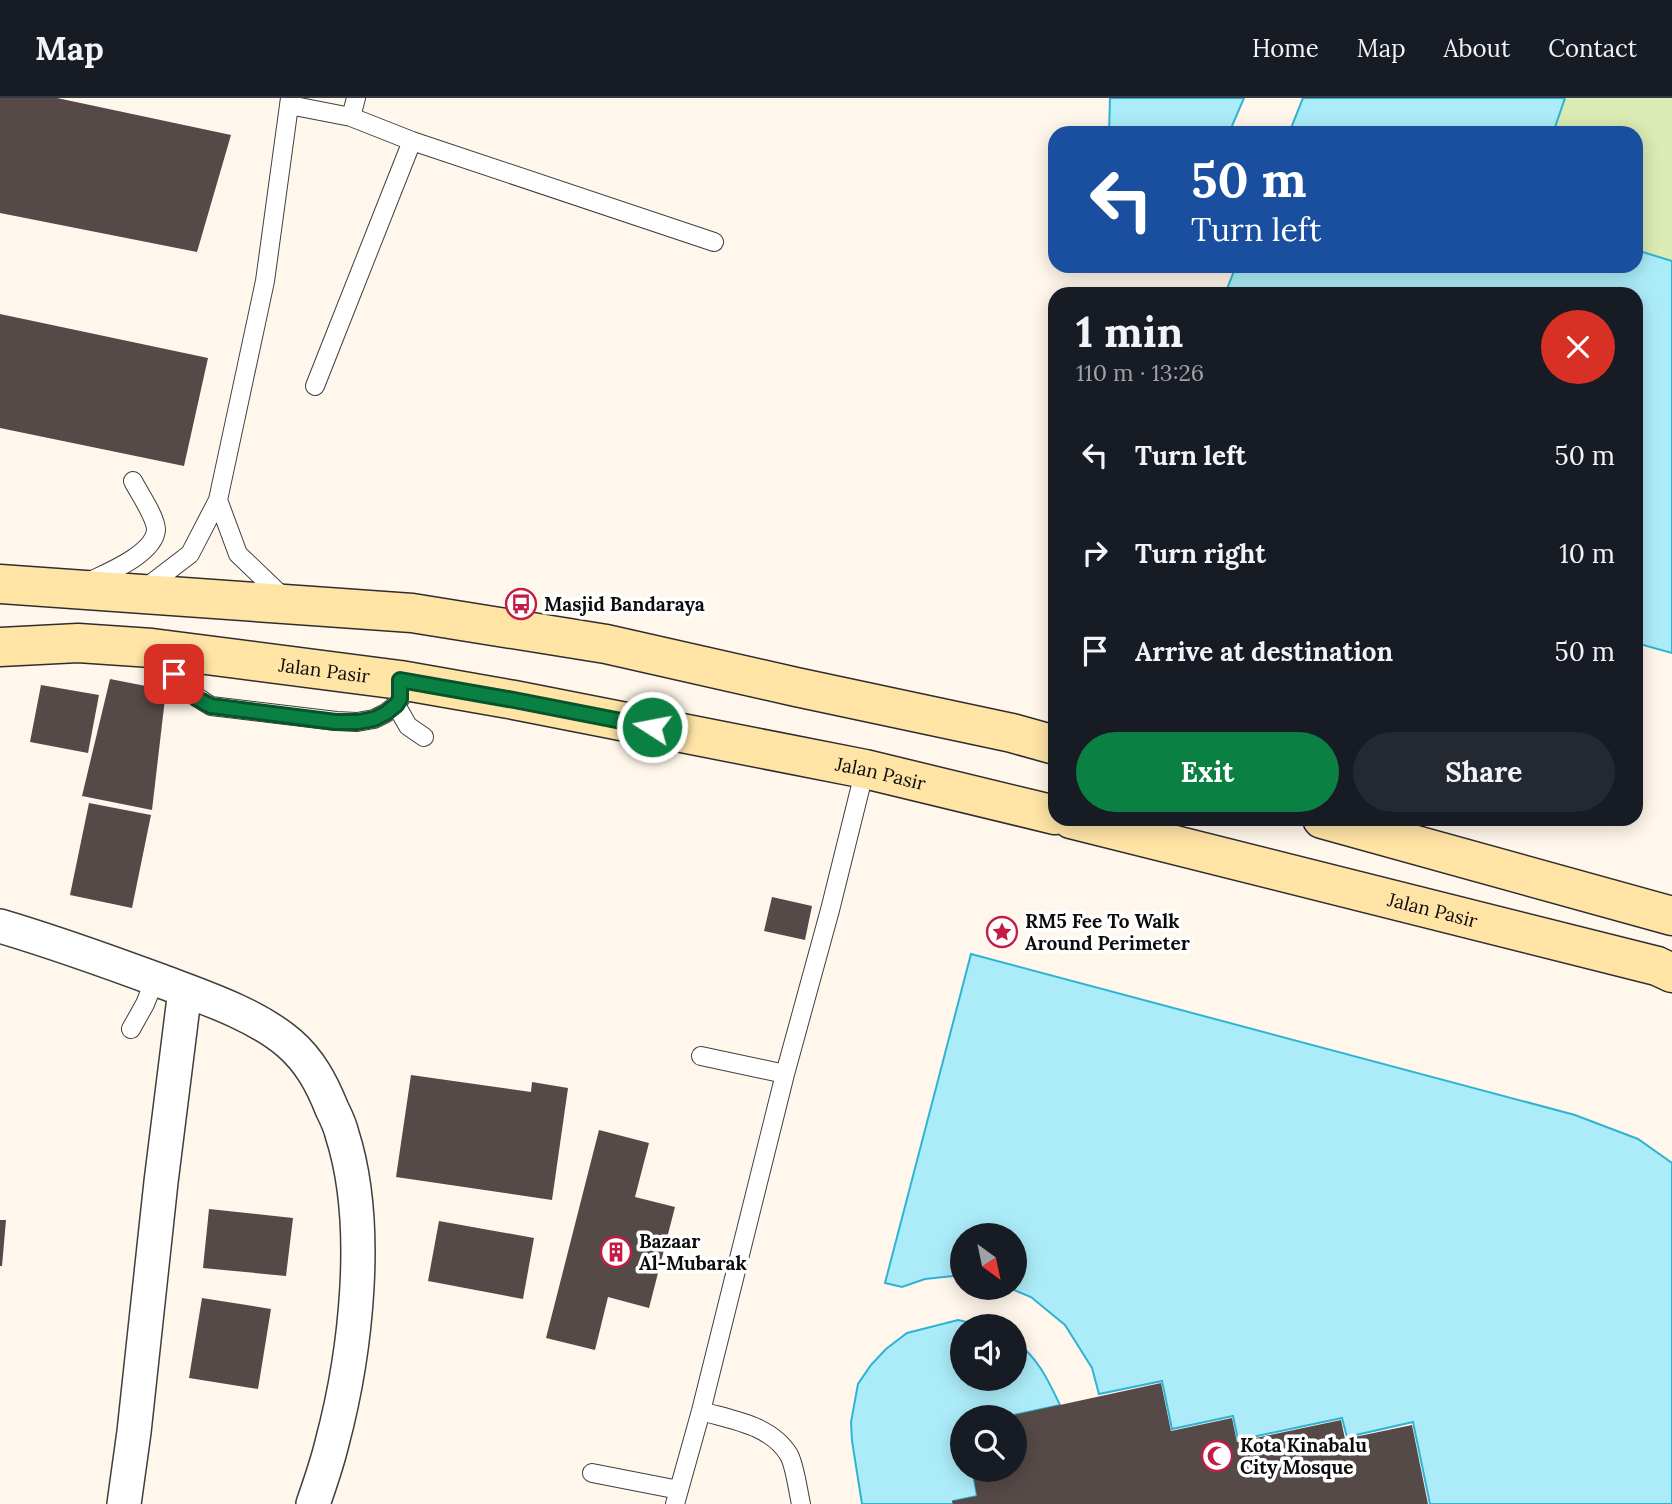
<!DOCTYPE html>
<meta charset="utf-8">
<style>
body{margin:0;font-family:Lora,serif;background:#242831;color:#f1f3f6;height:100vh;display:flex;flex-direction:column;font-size:26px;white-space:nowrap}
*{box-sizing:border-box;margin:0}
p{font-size:23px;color:#9ea1a6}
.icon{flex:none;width:38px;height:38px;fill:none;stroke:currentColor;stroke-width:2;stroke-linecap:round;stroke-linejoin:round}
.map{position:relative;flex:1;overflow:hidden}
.side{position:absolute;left:1048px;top:189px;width:595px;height:539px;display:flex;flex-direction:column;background:#171b24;border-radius:21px;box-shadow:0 4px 18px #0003}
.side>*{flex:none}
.hud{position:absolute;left:1048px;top:28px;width:595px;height:147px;border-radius:21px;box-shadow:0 4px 18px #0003;background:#1a4fa0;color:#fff;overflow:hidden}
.needle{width:46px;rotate:147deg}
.controls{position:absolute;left:950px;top:1125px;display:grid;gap:14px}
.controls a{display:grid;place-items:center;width:77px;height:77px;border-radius:50%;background:#171b24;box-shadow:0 4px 18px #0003;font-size:35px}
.pin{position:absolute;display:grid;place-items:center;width:60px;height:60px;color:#fff;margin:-30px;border-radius:14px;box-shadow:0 4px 10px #0006}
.me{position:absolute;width:77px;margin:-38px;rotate:281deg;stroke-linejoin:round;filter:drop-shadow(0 0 5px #0008)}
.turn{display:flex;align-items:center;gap:24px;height:147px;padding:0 28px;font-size:32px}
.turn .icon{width:91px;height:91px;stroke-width:2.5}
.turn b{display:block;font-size:49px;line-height:60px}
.round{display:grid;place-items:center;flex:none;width:74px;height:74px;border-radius:37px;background:#242831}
.summary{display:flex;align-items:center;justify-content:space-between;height:119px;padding:0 28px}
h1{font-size:42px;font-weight:700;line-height:52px}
.action{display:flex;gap:14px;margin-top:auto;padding:14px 28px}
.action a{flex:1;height:80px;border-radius:42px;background:#0b8043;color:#fff;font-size:28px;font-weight:700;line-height:80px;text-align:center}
.action a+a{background:#242831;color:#f1f3f6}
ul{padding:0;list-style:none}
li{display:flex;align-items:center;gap:21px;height:98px;padding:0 28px}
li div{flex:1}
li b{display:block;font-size:26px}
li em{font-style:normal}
header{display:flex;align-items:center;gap:42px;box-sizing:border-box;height:98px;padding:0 35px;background:#171b24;border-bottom:2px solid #363941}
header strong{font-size:33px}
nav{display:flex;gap:38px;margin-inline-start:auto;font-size:24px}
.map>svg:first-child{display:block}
.green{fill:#dbebb3}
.water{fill:#acecf9;stroke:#2fb3d4;stroke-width:2}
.building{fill:#554a48}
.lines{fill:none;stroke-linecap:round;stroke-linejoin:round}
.service-casing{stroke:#3f3f3f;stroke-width:20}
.minor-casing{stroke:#3f3f3f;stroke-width:36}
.secondary-casing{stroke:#2e2e2e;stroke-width:41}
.service{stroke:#fff;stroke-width:18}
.minor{stroke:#fff;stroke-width:33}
.secondary{stroke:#ffe4a6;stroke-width:38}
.route-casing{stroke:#07532c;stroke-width:18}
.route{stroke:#0b8043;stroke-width:12}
.labels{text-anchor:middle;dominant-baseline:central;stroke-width:7;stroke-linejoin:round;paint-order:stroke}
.poi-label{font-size:19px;font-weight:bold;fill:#0c0c0c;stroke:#fff;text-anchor:start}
.street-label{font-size:19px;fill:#0c0c0c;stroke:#fff}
</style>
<header>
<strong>Map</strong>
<nav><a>Home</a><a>Map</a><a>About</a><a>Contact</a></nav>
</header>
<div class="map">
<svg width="1672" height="1406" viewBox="0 0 1672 1406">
<rect width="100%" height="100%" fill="#fff7eb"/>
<path class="green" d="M1565,0h107v163l-36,-11v-117h-83z"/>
<path class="water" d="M1110,0h134l-15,35h-120z
M1303,0h262l-12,35h-264z
M1636,152l36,11v392l-36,-10v-349h-411l11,-28h400z
M971,856l604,161 63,24 34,24v341h-242l-17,-82 -66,15 -5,-19 -104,22 -5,-24 -61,13 -10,-48 -63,13 -7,-26 -27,-43 -34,-28 -22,-9h6v-52h-53v39l-37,4 -23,8 -17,-4z
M958,1222l26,6h-22v53h53v-38c22,15 34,41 45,64l-56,12 -42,1v52h28l-17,4 4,22 -24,5v3h-91l-10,-63 -1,-19 7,-38 13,-19 15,-16 21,-16z"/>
<path class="building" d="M0,0h57l174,37 -34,117 -197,-39z
M0,216l208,44 -24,108 -184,-38z
M110,581l56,11 -14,120 -70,-14z
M41,587l58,10 -11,58 -58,-11z
M89,705l62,12 -19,93 -62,-13z
M772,799l40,9 -7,34 -41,-9z
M411,977l120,17 1,-10 36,6 -16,112 -156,-23z
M599,1032l50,13 -14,54 40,10 -26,101 -41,-11 -13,53 -49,-12z
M209,1111l84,9 -7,58 -83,-8z
M0,1122h6l-4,46h-2z
M439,1123l95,17 -11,61 -95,-18z
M202,1200l69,11 -13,80 -69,-11z
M1161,1285l10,48 61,-13 5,24 104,-22 4,19 67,-14 16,79h-475l-1,-3 25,-5 -4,-22 17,-4h25v-52l-6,-2z"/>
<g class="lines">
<g class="service-casing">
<path id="service" d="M289,7l62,12 61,24 302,101
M351,19l5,-19
M315,288l97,-245
M218,402l20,54 47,45
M88,484c19,-9 66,-28 68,-52 0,-13 -17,-37 -23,-49
M143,492l47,-36 28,-54 47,-219 25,-183
M156,555c18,21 30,39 55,53l125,15 21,1 17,-3 12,-6 10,-8 4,-6v-19
M396,607l12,21 16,11
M131,931l14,-25 10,-25
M701,958l84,18
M701,1313c31,9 70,14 88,44 6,11 9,36 12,49
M592,1375l87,17
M675,1406l26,-93 84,-337 45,-164 35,-141"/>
</g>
<g class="minor-casing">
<path id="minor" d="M0,828c54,16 107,35 161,55 42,16 94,33 128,62 21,18 33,41 43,66 4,8 8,16 10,25 29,90 14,219 -10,309 -5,21 -12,41 -19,61
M124,1406l10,-72 27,-250 24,-192"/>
</g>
<g class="secondary-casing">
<g id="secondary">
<path d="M0,486l412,29 194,31 190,43 216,46 43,12"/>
<path id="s1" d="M0,549l78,-4 74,5 248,32 114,20 351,69 190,46"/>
<path id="s2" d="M1071,721l586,147 15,7"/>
<path d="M1322,721l350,97"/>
</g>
</g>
<use href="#service" class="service"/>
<use href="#minor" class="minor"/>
<use href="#secondary" class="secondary"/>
</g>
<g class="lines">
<g class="route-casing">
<path id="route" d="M174,576l22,24 15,8 125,16h22l16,-3 12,-6 10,-8 4,-6v-19l114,20 138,27"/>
</g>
<use href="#route" class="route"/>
</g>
<defs>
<g id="bus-ring" transform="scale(1.575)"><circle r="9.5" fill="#fff" stroke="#c31d45" stroke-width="1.5"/><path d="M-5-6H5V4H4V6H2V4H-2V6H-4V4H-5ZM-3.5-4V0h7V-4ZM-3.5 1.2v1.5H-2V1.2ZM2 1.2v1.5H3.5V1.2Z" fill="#c31d45"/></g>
<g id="sight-ring" transform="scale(1.575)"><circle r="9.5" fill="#fff" stroke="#c31d45" stroke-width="1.5"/><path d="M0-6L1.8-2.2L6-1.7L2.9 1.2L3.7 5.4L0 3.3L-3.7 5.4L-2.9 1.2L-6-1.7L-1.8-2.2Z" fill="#c31d45"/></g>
<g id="building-ring" transform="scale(1.575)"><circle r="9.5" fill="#fff" stroke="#c31d45" stroke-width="1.5"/><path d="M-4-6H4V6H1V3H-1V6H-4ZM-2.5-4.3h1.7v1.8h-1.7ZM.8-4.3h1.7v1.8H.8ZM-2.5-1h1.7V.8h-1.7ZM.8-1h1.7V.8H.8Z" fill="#c31d45"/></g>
<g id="mosque-ring" transform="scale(1.575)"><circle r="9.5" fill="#fff" stroke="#c31d45" stroke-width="1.5"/><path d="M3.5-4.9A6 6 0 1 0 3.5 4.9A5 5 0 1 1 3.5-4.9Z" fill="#c31d45"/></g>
</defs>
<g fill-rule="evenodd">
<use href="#bus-ring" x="521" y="506"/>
<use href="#sight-ring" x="1002" y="834"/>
<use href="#building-ring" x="616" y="1154"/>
<use href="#mosque-ring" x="1217" y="1358"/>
</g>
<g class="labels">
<g class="poi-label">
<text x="544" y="506">Masjid Bandaraya</text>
<text x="1025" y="823">RM5 Fee To Walk<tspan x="1025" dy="22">Around Perimeter</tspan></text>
<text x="639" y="1143">Bazaar<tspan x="639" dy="22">Al-Mubarak</tspan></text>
<text x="1240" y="1347">Kota Kinabalu<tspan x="1240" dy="22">City Mosque</tspan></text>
</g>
<g class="street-label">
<text stroke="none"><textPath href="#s1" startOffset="326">Jalan Pasir</textPath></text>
<text stroke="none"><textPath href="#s1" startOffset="892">Jalan Pasir</textPath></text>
<text stroke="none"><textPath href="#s2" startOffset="373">Jalan Pasir</textPath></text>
</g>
</g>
</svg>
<div class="controls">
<a><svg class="needle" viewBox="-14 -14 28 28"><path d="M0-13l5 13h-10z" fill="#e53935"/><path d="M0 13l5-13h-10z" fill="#9ea1a6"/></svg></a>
<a><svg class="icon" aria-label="sound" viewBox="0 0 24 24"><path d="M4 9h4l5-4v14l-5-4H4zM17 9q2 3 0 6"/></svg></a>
<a><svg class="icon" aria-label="search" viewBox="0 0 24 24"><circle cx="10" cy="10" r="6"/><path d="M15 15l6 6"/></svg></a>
</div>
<div class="pin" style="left:174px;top:576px;background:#d93025"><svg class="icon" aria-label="arrive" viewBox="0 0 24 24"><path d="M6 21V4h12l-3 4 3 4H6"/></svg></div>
<svg class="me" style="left:652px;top:629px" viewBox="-20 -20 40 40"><circle r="17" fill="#0b8043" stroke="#fff" stroke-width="3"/><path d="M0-11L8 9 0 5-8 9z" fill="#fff"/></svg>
<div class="hud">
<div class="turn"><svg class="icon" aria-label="left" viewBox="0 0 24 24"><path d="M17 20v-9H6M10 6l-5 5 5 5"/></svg><div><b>50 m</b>Turn left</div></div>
</div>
<section class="side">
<div class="summary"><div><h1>1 min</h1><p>110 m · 13:26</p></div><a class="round" style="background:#d93025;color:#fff"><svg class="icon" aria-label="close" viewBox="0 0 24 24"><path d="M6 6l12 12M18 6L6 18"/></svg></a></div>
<ul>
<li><svg class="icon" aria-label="left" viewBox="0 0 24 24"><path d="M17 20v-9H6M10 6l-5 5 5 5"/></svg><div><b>Turn left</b></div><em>50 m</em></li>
<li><svg class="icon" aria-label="right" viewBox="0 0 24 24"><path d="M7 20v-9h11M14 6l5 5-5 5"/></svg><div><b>Turn right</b></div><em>10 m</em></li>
<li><svg class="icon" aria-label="arrive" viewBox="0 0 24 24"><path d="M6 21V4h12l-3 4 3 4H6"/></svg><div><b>Arrive at destination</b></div><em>50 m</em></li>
</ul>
<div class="action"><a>Exit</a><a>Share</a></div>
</section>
</div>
